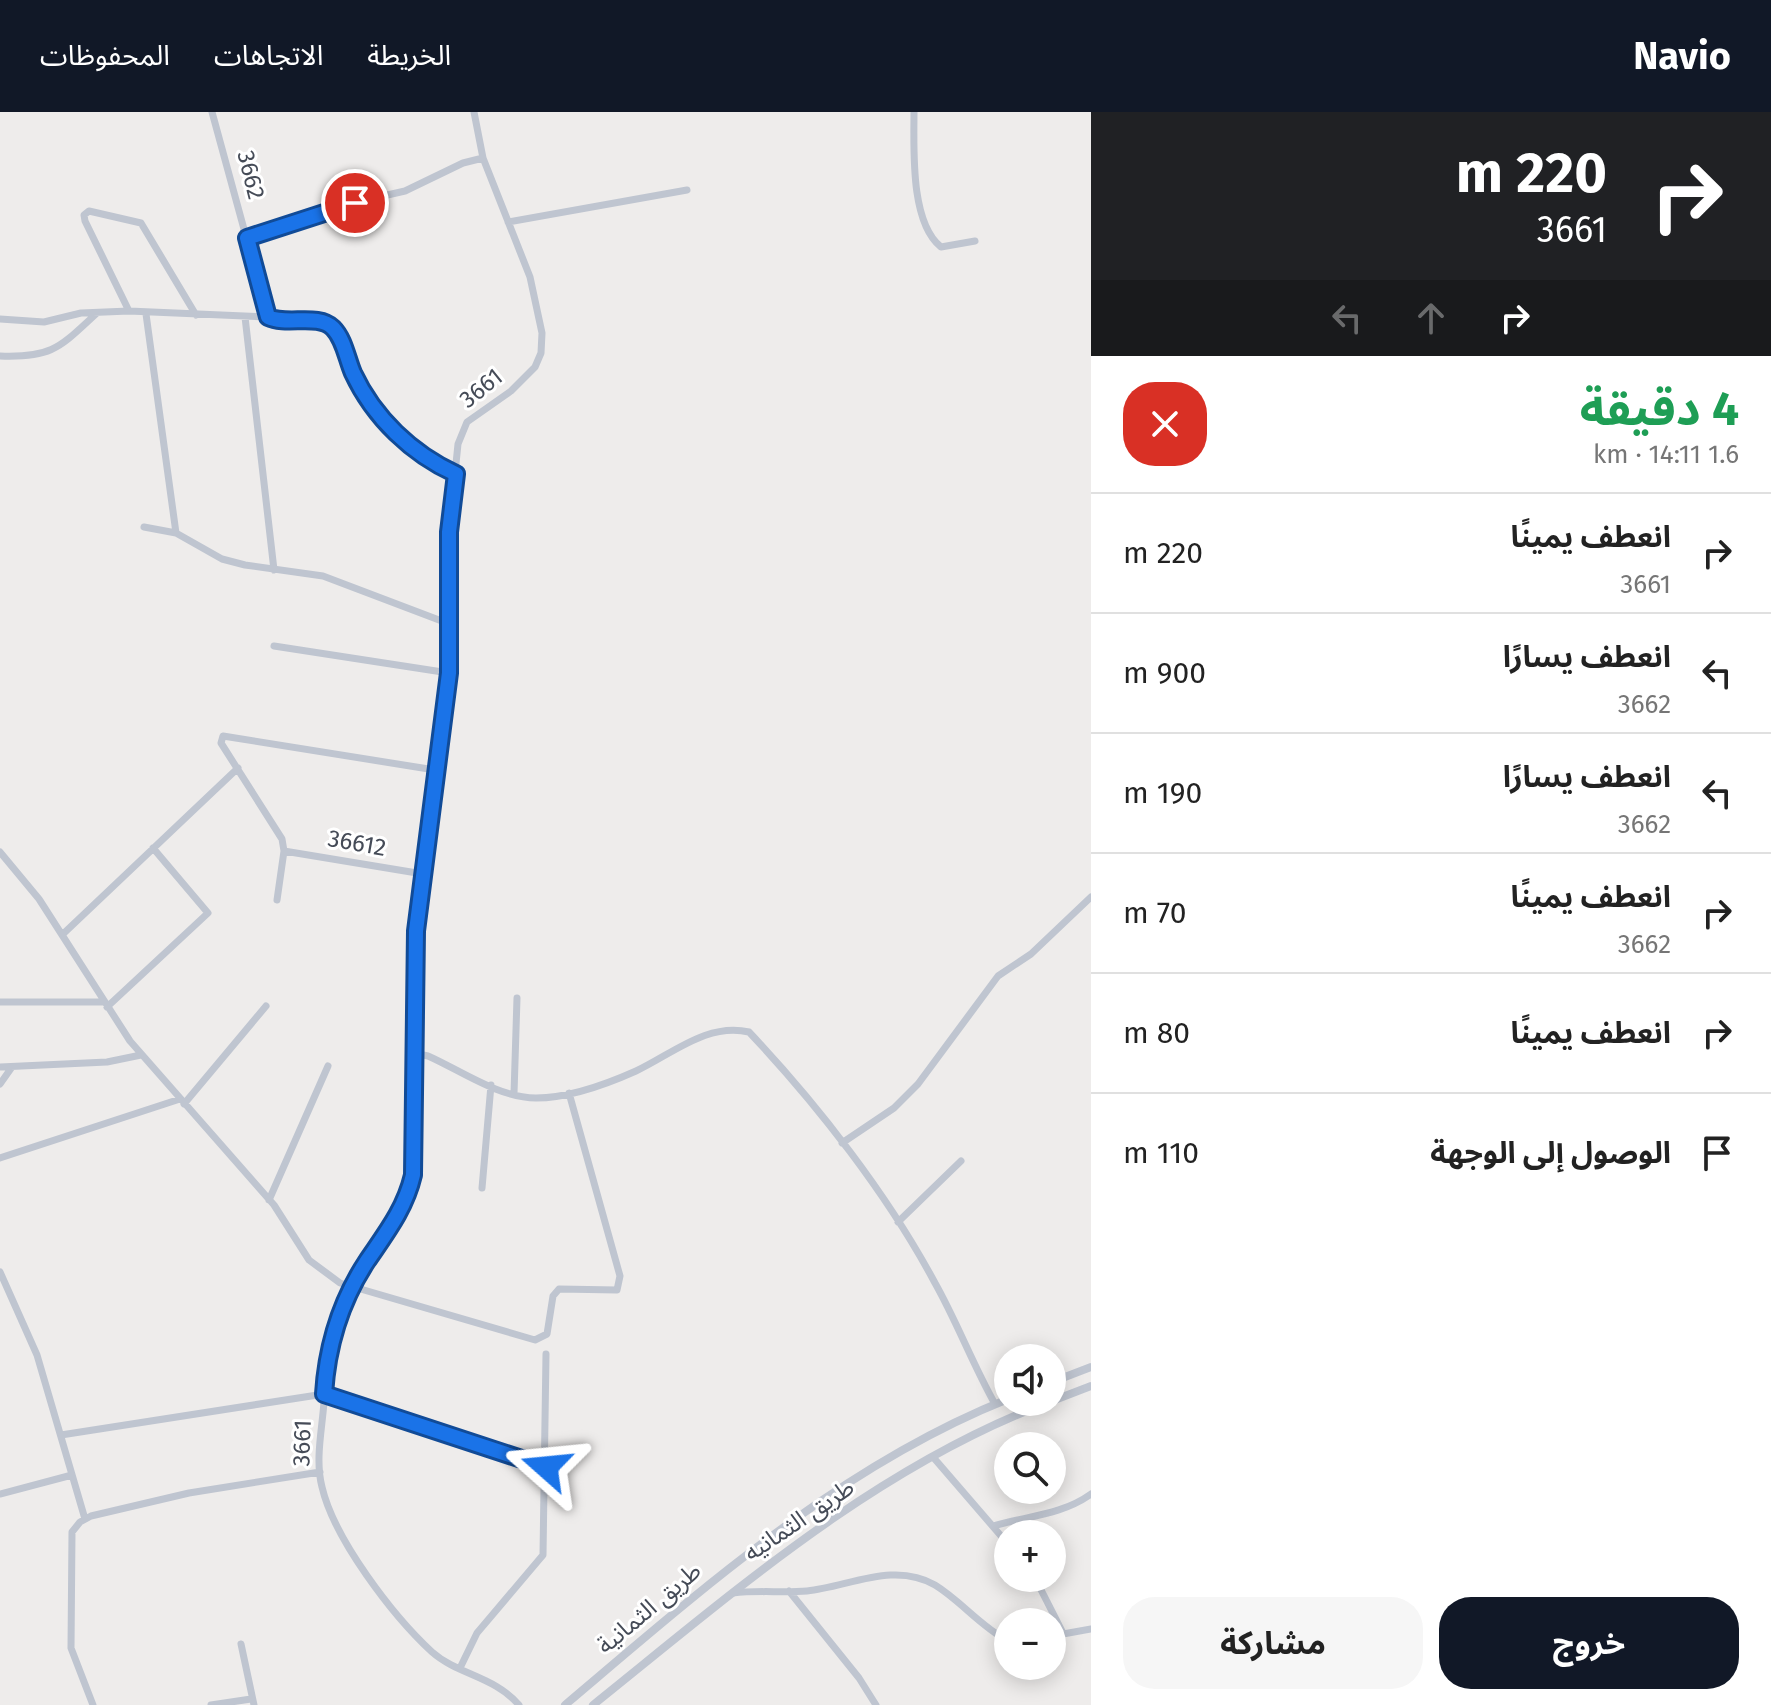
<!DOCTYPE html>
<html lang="ar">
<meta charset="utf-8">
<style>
body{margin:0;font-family:"Fira Sans","Noto Sans Arabic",sans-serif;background:#f6f6f6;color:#222;direction:rtl;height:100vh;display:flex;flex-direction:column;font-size:30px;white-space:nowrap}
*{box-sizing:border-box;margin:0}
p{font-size:26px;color:#767676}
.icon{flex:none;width:44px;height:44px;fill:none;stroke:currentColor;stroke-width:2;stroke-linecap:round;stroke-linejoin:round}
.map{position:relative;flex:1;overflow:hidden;direction:ltr}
.sheet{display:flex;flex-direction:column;background:#fff;width:680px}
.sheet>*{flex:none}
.hud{background:#202124;color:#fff;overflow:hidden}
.fabs{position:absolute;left:994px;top:1232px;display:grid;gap:16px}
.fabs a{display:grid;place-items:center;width:72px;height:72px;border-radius:50%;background:#fff;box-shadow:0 4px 20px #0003;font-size:40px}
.pin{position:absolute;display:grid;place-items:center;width:68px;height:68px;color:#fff;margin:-34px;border:4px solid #fff;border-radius:50%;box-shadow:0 2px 8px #0007}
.me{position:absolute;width:88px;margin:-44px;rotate:288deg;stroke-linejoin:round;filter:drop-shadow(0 0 6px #0008)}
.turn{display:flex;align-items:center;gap:28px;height:168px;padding:0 32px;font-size:36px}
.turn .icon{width:104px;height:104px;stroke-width:2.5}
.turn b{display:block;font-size:56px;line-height:68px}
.lanes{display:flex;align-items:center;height:76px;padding:0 32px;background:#0003;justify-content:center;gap:40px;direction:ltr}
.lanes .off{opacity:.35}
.round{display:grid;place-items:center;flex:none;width:84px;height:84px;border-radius:32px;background:#f6f6f6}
.overview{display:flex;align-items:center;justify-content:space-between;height:136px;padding:0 32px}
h1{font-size:48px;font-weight:700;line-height:60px;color:#1e9e55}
.primary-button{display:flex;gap:16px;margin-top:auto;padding:16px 32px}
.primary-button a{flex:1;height:92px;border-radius:32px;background:#111827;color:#fff;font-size:32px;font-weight:700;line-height:92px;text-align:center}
.primary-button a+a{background:#f6f6f6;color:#222}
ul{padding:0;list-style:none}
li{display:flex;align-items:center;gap:24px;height:120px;padding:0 32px;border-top:2px solid #e0e0e0}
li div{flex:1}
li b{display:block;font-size:30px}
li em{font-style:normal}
header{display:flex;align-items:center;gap:48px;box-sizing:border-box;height:112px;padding:0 40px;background:#111827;color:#fff}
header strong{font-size:38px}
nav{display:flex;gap:44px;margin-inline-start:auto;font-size:28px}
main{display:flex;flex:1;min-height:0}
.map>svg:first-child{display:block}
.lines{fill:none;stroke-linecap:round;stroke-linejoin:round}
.minor{stroke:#bfc5d0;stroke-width:7}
.tertiary{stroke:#bfc5d0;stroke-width:8}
.route-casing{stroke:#114b97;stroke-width:20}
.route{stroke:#1a73e8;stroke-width:14}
.labels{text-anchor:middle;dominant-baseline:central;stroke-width:6;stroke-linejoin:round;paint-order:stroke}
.street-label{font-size:24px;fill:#454b57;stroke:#fff}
</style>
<header>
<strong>Navio</strong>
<nav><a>الخريطة</a><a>الاتجاهات</a><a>المحفوظات</a></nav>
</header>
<main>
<section class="sheet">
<div class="hud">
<div class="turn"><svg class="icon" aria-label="right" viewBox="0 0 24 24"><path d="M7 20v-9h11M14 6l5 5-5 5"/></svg><div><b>220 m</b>3661</div></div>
<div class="lanes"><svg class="icon off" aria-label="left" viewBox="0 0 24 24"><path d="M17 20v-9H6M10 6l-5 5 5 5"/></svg><svg class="icon off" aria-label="ahead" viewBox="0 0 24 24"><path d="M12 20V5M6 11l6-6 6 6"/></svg><svg class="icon" aria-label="right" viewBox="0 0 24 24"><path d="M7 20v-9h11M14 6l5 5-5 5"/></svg></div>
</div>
<div class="overview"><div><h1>4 دقيقة</h1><p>1.6 km · 14:11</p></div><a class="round" style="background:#d93025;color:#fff"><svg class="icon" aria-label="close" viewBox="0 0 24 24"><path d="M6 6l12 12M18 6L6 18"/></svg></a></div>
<ul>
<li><svg class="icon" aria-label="right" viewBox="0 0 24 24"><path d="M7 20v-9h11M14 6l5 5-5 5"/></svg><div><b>انعطف يمينًا</b><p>3661</p></div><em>220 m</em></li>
<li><svg class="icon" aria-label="left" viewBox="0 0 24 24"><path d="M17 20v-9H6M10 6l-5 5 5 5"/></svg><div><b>انعطف يسارًا</b><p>3662</p></div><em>900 m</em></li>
<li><svg class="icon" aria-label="left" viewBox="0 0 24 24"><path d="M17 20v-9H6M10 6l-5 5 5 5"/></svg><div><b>انعطف يسارًا</b><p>3662</p></div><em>190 m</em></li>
<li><svg class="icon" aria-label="right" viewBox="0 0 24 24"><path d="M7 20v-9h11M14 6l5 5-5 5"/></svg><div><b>انعطف يمينًا</b><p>3662</p></div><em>70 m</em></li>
<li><svg class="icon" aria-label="right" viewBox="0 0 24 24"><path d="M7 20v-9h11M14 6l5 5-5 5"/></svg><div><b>انعطف يمينًا</b></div><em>80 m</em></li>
<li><svg class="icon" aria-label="arrive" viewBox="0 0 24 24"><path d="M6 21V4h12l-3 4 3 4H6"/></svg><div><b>الوصول إلى الوجهة</b></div><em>110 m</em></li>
</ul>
<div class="primary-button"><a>خروج</a><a>مشاركة</a></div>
</section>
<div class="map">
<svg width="1091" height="1593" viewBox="0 0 1091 1593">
<rect width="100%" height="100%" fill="#eeeceb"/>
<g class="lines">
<path class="minor" d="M212,0l56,205c19,9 49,-4 65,11 11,11 14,31 20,45 21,45 58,82 103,101
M474,0l9,46 47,119 12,56 -1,20 -6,14 -24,24 -44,31 -9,22 -9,88v141l-33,258 -3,244c-14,57 -59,100 -80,156 -8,22 -8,48 -9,71 -2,28 -9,58 -2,85 12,52 71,129 110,165 26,23 62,24 87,53
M914,0c0,37 -4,110 27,135l34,-6
M508,110l179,-32
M247,126l41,-11 51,-21 66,-15 58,-28 20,-5
M129,199l-44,-90 -1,-6 5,-4 52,12 55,92
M146,202l30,219
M245,205l29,253
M0,207l44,3 37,-9 48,-2 139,6
M0,244c53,2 60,-9 97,-43
M144,415l32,6 46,26 23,6 78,11 124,47
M274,534l175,27
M284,739l139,23
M0,740l39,47 91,142 144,164 35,55 31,23 195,57 12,-6 6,-38 6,-7 58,1 3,-14 -51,-183
M277,788l7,-49 -2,-12 -61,-96 2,-7 212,34
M63,822l175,-166
M0,890h104
M107,895l101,-94 -55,-65
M414,941l14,3c32,14 71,42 108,42 32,0 71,-14 100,-27 36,-17 72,-49 113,-39 68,72 139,163 186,251 22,39 38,82 60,121
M0,955l107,-5 34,-7
M0,972l12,-17
M514,982l3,-96
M184,992l82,-98
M842,1031l52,-35 24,-24 80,-108 33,-22 60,-57
M0,1046l180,-59
M482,1076l9,-103
M269,1088l59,-134
M898,1110l63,-61
M0,1160l37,83 48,164
M61,1323l263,-41 222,73
M933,1345l75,87
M0,1382l72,-19
M993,1414c34,-10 69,-11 98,-32
M1035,1466l28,55
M789,1479l70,87 17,27
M733,1481c25,-3 50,0 74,-2 41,-4 87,-30 128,-6 26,16 45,41 73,56
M1052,1524l39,-7
M241,1532l13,61
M460,1556l17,-35 66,-78 3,-201
M93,1593l-22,-57 1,-116 8,-10 11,-6 98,-23 131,-21
M211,1593l40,-6"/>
<path class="tertiary" d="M1052,1270l39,-15
M1052,1289l39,-15
M565,1593c136,-115 275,-239 443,-306
M593,1593c142,-114 283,-238 456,-303"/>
</g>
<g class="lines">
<g class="route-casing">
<path id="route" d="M355,91l-108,35 21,79c19,9 50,-4 65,11 11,11 14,31 20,45 21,45 59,81 103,101l-7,58v141l-33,258 -3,244c-8,34 -27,58 -46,86 -27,41 -40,85 -43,133l222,73"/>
</g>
<use href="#route" class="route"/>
</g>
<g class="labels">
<g class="street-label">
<text transform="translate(251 63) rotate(76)">3662</text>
<text transform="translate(481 276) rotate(-39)">3661</text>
<text transform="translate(357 731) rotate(10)">36612</text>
<text transform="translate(302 1331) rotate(-88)">3661</text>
<text transform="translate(799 1408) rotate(-34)">طريق الثمانيه</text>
<text transform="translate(649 1496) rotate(-40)">طريق الثمانية</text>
</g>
</g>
</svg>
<div class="fabs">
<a><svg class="icon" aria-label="sound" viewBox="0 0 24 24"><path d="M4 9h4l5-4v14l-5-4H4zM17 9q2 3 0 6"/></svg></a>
<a><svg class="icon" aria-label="search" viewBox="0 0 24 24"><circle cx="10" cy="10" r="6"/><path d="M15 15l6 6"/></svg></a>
<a>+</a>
<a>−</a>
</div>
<div class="pin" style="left:355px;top:91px;background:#d93025"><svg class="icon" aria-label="arrive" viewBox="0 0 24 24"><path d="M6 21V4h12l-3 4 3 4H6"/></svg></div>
<svg class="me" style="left:546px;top:1355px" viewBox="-20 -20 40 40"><path d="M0-17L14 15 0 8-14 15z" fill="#1a73e8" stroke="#fff" stroke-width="4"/></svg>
</div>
</main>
